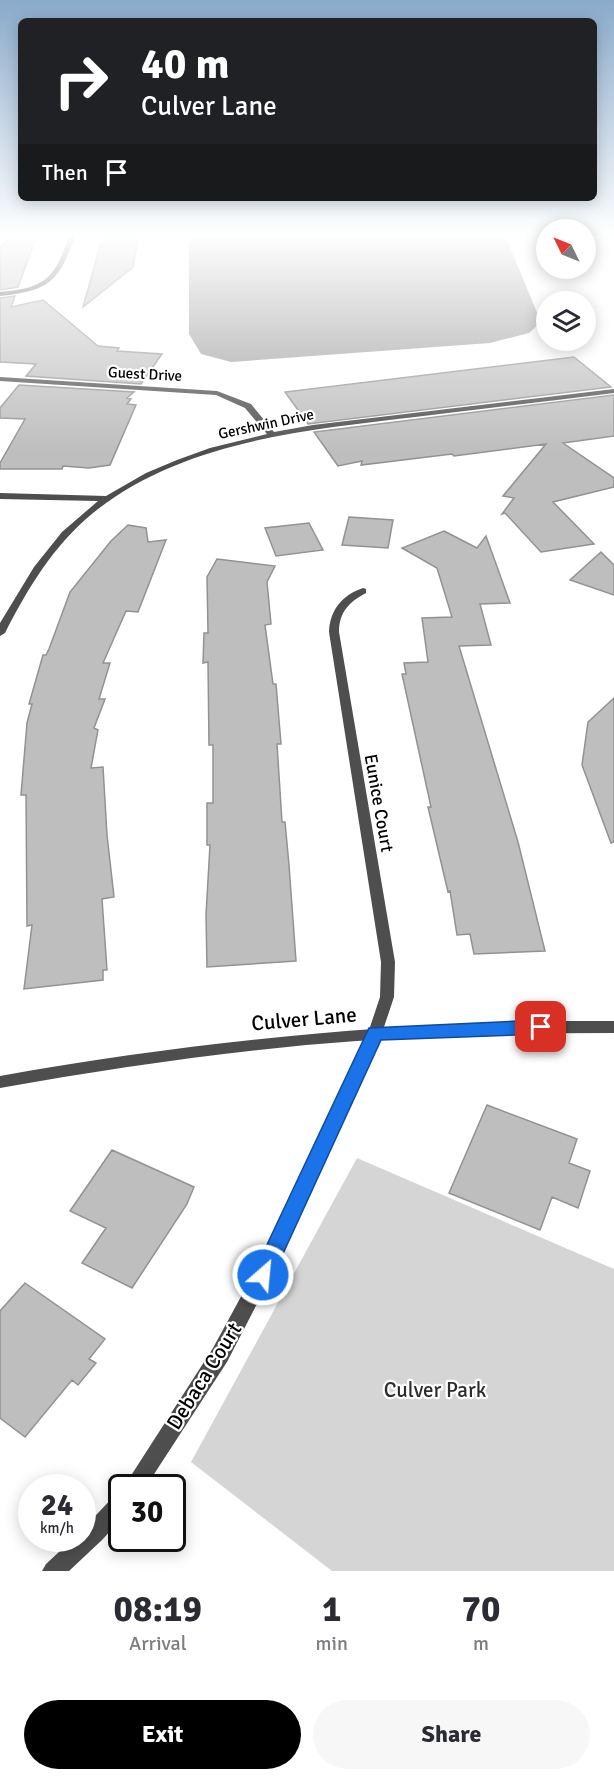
<!DOCTYPE html>
<style>
body{margin:0;font-family:Signika,sans-serif;background:#f7f7f7;color:#2b2b33;height:100vh;display:flex;flex-direction:column;font-size:22px;white-space:nowrap}
*{box-sizing:border-box;margin:0}
p{font-size:20px;color:#7c7c81}
.icon{flex:none;width:33px;height:33px;fill:none;stroke:currentColor;stroke-width:2;stroke-linecap:round;stroke-linejoin:round}
.map{position:relative;height:1571px;overflow:hidden}
.side{display:flex;flex-direction:column;background:#fff;flex:1}
.side>*{flex:none}
.hud{position:absolute;left:18px;top:18px;width:579px;height:183px;border-radius:9px;box-shadow:0 3px 15px #0003;background:#202124;color:#fff;overflow:hidden}
.needle{width:39px;rotate:313deg}
.tools{position:absolute;left:536px;top:219px;display:grid;gap:12px}
.tools a{display:grid;place-items:center;width:60px;height:60px;border-radius:50%;background:#fff;box-shadow:0 3px 15px #0003;font-size:30px}
.speed{position:absolute;left:18px;top:1474px;display:flex;gap:12px;font-size:30px;font-weight:700;text-align:center}
.speed>*{display:grid;place-content:center;width:78px;height:78px;border-radius:50%;background:#fff;box-shadow:0 3px 15px #0003;line-height:1}
.speed small{font-size:15px;font-weight:400}
.speed .limit{border:3px solid #111;border-radius:9px;background:#fff;color:#111}
.pin{position:absolute;display:grid;place-items:center;width:51px;height:51px;color:#fff;margin:-26px;border-radius:12px;box-shadow:0 3px 9px #0006}
.me{position:absolute;width:66px;margin:-33px;rotate:27deg;stroke-linejoin:round;filter:drop-shadow(0 0 4px #0008)}
.turn{display:flex;align-items:center;gap:21px;height:126px;padding:0 24px;font-size:27px}
.turn .icon{width:78px;height:78px;stroke-width:2.5}
.turn b{display:block;font-size:42px;line-height:51px}
.then{display:flex;align-items:center;height:57px;padding:0 24px;background:#0003;gap:12px;font-size:22px}
.eta{display:flex;justify-content:space-evenly;align-items:center;height:102px;text-align:center}
.eta b{font-size:36px;font-weight:700;line-height:42px}
.primary-button{display:flex;gap:12px;margin-top:auto;padding:12px 24px}
.primary-button a{flex:1;height:69px;border-radius:36px;background:#000;color:#fff;font-size:24px;font-weight:700;line-height:69px;text-align:center}
.primary-button a+a{background:#f7f7f7;color:#2b2b33}
.map>svg:first-child{display:block}
.green{fill:#d5d5d5}
.water{fill:#9c9c9c}
.building{fill:#bebebe;stroke:#929292;stroke-width:1.5}
.lines{fill:none;stroke-linecap:round;stroke-linejoin:round}
.minor{fill:#4e4e4e;fill-rule:evenodd}
.tertiary{fill:#4e4e4e;fill-rule:evenodd}
.route{fill:#1a73e8;stroke:#114b97;stroke-width:1.5}
.labels{text-anchor:middle;dominant-baseline:central;stroke-width:4.5;stroke-linejoin:round;paint-order:stroke}
.far-street-label{font-size:15px;fill:#000;stroke:#fff}
.street-label{font-size:18px;fill:#000;stroke:#fff}
.near-street-label{font-size:21px;fill:#000;stroke:#fff}
.near-park-label{font-size:21px;fill:#2c2c2c;stroke:#fff}
</style>
<div class="map">
<svg width="614" height="1571" viewBox="0 0 614 1571">
<rect width="100%" height="100%" fill="#fff"/>
<path class="green" d="M357,1158l257,111v302h-282l-141,-109z"/>
<path class="water" d="M189,233h315l37,89 -12,11 -39,10 -259,19 -30,-8 -12,-20z"/>
<path class="building" d="M105,233l27,3v4h6l-5,27 -50,40 18,-64h4z
M8,240l27,1 -17,46 -18,3v-43z
M15,296l-4,11 32,-7 55,46 21,2 -2,3 45,3 -21,30 -115,-8 10,-12 -36,-2v-64z
M574,357l37,30 -303,37 -23,-32z
M19,385l115,7 -7,6 4,1 -4,5 9,1 -26,60 -21,3 -26,-2 -1,3h-62v-6l25,-44 -25,-1v-10z
M614,395v41l-51,7 51,35v9l-61,15 41,42 -53,8 -36,-39 -3,1 12,-16 -11,-2 43,-52 -92,12 -2,-2 -91,11 1,-4 -24,5 -24,-34z
M349,517l44,3 -5,28 -46,-3z
M309,523l14,27 -47,6 -11,-28z
M128,525l18,3 2,14 18,-2 -28,72 -12,-1 -23,52h7l-11,36h6l-11,29 4,2 -7,38 12,-1 4,68 7,62 -12,2 5,71h-4v10l-79,9 8,-64 -5,1 -1,-131h-5l6,-72 5,-19h-3l14,-49h3l3,-6 21,-57 41,-51z
M444,531l33,17 9,-12 24,67 -30,1 11,41 -32,1 59,196 27,109 -71,3 -4,-20 -13,1 -7,-44 -2,1 -20,-85h3l-29,-133h4l-2,-11 24,-1 -6,-44 30,-1 -15,-49 -35,-20z
M601,552l13,13v30l-44,-15z
M217,559l58,7 -8,16 4,42 -6,1 8,59h3l5,60h-4l5,78h3l4,43 7,96 -89,6 -1,-52 4,-70h-3v-42h6v-58h-4l-1,-83 -5,1 1,-30h4l-1,-56z
M614,698v144l-3,1 -29,-78 6,-43z
M487,1105l90,34 -8,24 21,8 -12,37 -26,-11 -12,33 -91,-37z
M112,1150l82,37 -7,17 -55,84 -50,-25 24,-35 -36,-17z
M25,1283l80,56 -16,20 7,4 -18,22 -6,-5 -47,57 -25,-19v-107z"/>
<g class="lines">
<path class="minor" d="M70,233h6c-16,47 -25,58 -76,63v-4c48,-4 55,-15 70,-59z
M0,377l217,14 34,13 23,28 39,-7 301,-36v4c-66,8 -132,16 -199,24 -109,13 -233,24 -322,96 -40,33 -65,75 -88,120l-5,3v-13l34,-56 28,-35 36,-31 -98,-2v-6l106,3 40,-23 31,-13 33,-12 57,-14 -22,-26 -29,-13 -216,-14z
M363,588l3,1v4c-17,9 -27,19 -27,39l56,330 -1,35 -12,36 -103,228 -52,101 -82,126h-22l90,-140 54,-99 101,-216 12,-36 1,-35 -52,-330c1,-22 13,-37 34,-44z
M122,1492v26l-20,22 -33,31h-27l4,-7 27,-25h9v-9l33,-35z"/>
<path class="tertiary" d="M537,1021h77v12c-103,0 -206,3 -308,12 -103,10 -205,25 -306,43v-12c180,-32 354,-50 537,-55z"/>
</g>
<linearGradient id="sky" x2="0" y2="1"><stop stop-color="#89aaca"/><stop offset="0.52" stop-color="#fff"/><stop offset="1" stop-color="#fff" stop-opacity="0"/></linearGradient>
<rect width="614" height="452" fill="url(#sky)"/>
<path class="route" d="M541,1020l6,2 3,5 -3,5 -6,2 -160,6 -111,242 -7,2 -7,-2 -3,-7 3,-7 113,-240z"/>
<g class="labels">
<g class="far-street-label">
<text transform="translate(145 374) rotate(3)">Guest Drive</text>
<text transform="translate(266 424) rotate(-12)">Gershwin Drive</text>
</g>
<g class="street-label">
<text transform="translate(379 803) rotate(80)">Eunice Court</text>
</g>
<g class="near-street-label">
<text transform="translate(304 1019) rotate(-5)">Culver Lane</text>
<text transform="translate(204 1376) rotate(-58)">Debaca Court</text>
</g>
<g class="near-park-label">
<text x="435" y="1390">Culver Park</text>
</g>
</g>
</svg>
<div class="tools">
<a><svg class="needle" viewBox="-14 -14 28 28"><path d="M0-13l5 13h-10z" fill="#e53935"/><path d="M0 13l5-13h-10z" fill="#7c7c81"/></svg></a>
<a><svg class="icon" aria-label="layers" viewBox="0 0 24 24"><path d="M12 4l9 5-9 5-9-5zM3 14l9 5 9-5"/></svg></a>
</div>
<div class="speed"><div>24<small>km/h</small></div><div class="limit">30</div></div>
<div class="pin" style="left:541px;top:1027px;background:#d93025"><svg class="icon" aria-label="arrive" viewBox="0 0 24 24"><path d="M6 21V4h12l-3 4 3 4H6"/></svg></div>
<svg class="me" style="left:263px;top:1275px" viewBox="-20 -20 40 40"><circle r="17" fill="#1a73e8" stroke="#fff" stroke-width="3"/><path d="M0-11L8 9 0 5-8 9z" fill="#fff"/></svg>
<div class="hud">
<div class="turn"><svg class="icon" aria-label="right" viewBox="0 0 24 24"><path d="M7 20v-9h11M14 6l5 5-5 5"/></svg><div><b>40 m</b>Culver Lane</div></div>
<div class="then">Then<svg class="icon" aria-label="arrive" viewBox="0 0 24 24"><path d="M6 21V4h12l-3 4 3 4H6"/></svg></div>
</div>
</div>
<section class="side">
<div class="eta">
<div><b>08:19</b><p>Arrival</p></div>
<div><b>1</b><p>min</p></div>
<div><b>70</b><p>m</p></div>
</div>
<div class="primary-button"><a>Exit</a><a>Share</a></div>
</section>
